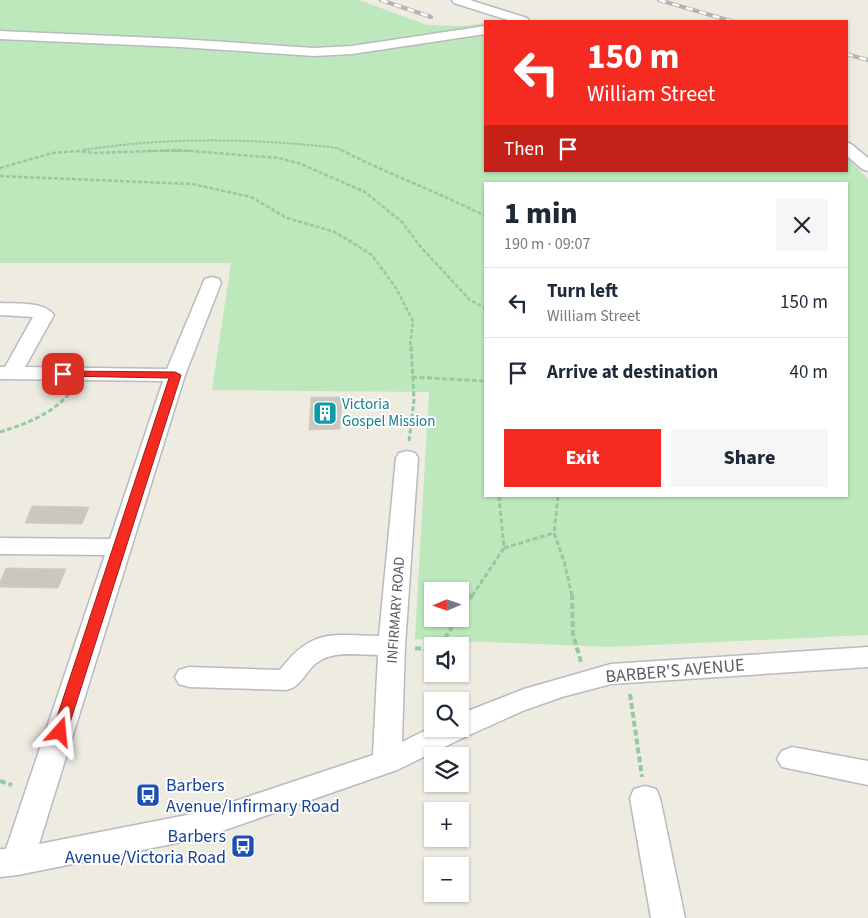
<!DOCTYPE html>
<meta charset="utf-8">
<style>
body{margin:0;font-family:"Source Sans 3",sans-serif;background:#f6f6f7;color:#1f2937;height:100vh;display:flex;flex-direction:column;font-size:19px;white-space:nowrap}
*{box-sizing:border-box;margin:0}
p{font-size:16px;color:#747a83}
.icon{flex:none;width:28px;height:28px;fill:none;stroke:currentColor;stroke-width:2;stroke-linecap:round;stroke-linejoin:round}
.map{position:relative;flex:1;overflow:hidden}
.panel{position:absolute;left:484px;top:182px;width:364px;height:315px;display:flex;flex-direction:column;background:#fff;border-radius:0px;box-shadow:0 1px 4px #0004}
.panel>*{flex:none}
.banner{position:absolute;left:484px;top:20px;width:364px;height:152px;border-radius:0px;box-shadow:0 1px 4px #0004;background:#f52a20;color:#fff;overflow:hidden}
.needle{width:32px;rotate:268deg}
.buttons{position:absolute;left:424px;top:582px;display:grid;gap:10px}
.buttons a{display:grid;place-items:center;width:45px;height:45px;border-radius:0px;background:#fff;box-shadow:0 1px 4px #0004;font-size:25px}
.pin{position:absolute;display:grid;place-items:center;width:42px;height:42px;color:#fff;margin:-21px;border-radius:10px;box-shadow:0 2px 8px #0006}
.me{position:absolute;width:55px;margin:-28px;rotate:18deg;stroke-linejoin:round;filter:drop-shadow(0 0 4px #0008)}
.turn{display:flex;align-items:center;gap:18px;height:105px;padding:0 20px;font-size:22px}
.turn .icon{width:65px;height:65px;stroke-width:2.5}
.turn b{display:block;font-size:35px;line-height:42px}
.then{display:flex;align-items:center;height:48px;padding:0 20px;background:#0003;gap:10px;font-size:19px}
.round{display:grid;place-items:center;flex:none;width:52px;height:52px;border-radius:0px;background:#f6f6f7}
.summary{display:flex;align-items:center;justify-content:space-between;height:85px;padding:0 20px}
h1{font-size:30px;font-weight:800;line-height:38px}
.action{display:flex;gap:10px;margin-top:auto;padding:10px 20px}
.action a{flex:1;height:58px;border-radius:0px;background:#f52a20;color:#fff;font-size:20px;font-weight:800;line-height:58px;text-align:center}
.action a+a{background:#f6f6f7;color:#1f2937}
ul{padding:0;list-style:none}
li{display:flex;align-items:center;gap:15px;height:70px;padding:0 20px;border-top:1px solid #e0e1e3}
li div{flex:1}
li b{display:block;font-size:19px}
li em{font-style:normal}
.map>svg:first-child{display:block}
.green{fill:#bce8bb;fill-rule:evenodd}
.building{fill:#cbc7c0;stroke:#d3ccbf}
.lines{fill:none;stroke-linecap:round;stroke-linejoin:round}
.minor-casing{stroke:#b7babf;stroke-width:3}
.path-far3{stroke:#94c9a1;stroke-width:2;stroke-dasharray:3 1;stroke-linecap:butt}
.path-far2{stroke:#94c9a1;stroke-width:2.5;stroke-dasharray:4 2;stroke-linecap:butt}
.path-far1{stroke:#94c9a1;stroke-width:3;stroke-dasharray:5 2.5;stroke-linecap:butt}
.path{stroke:#94c9a1;stroke-width:4;stroke-dasharray:6 3;stroke-linecap:butt}
.minor{fill:#fff;fill-rule:evenodd}
.rail-casing{stroke:#b3b4b4;stroke-width:4}
.rail{stroke:#fff;stroke-width:2.5;stroke-dasharray:7;stroke-linecap:butt}
.route{fill:#f52a20;stroke:#9f1b15}
.labels{text-anchor:middle;dominant-baseline:central;stroke-width:4;stroke-linejoin:round;paint-order:stroke}
.culture-label{font-size:15px;fill:#0d838f;stroke:#fff;text-anchor:start}
.street-label{font-size:15px;fill:#5a5e63;stroke:#fff}
.near-street-label{font-size:18px;fill:#5a5e63;stroke:#fff}
.near-transit-label{font-size:18px;fill:#164399;stroke:#fff;text-anchor:start}
</style>
<div class="map">
<svg width="868" height="918" viewBox="0 0 868 918">
<rect width="100%" height="100%" fill="#eeebe1"/>
<path class="green" d="M0,0h359l68,25 36,1 22,-3v148h361v-14l22,22v456l-259,12 -194,-8 14,-247 -217,-2 19,-127h-231zM485,184h361v312h-361zM432,591h28v28h-28z"/>
<path class="building" d="M311,397h31l-2,32 -31,1z
M32,506l57,1 -7,17 -57,-1z
M6,568l60,1 -8,19 -58,-1v-5z"/>
<g class="lines">
<g class="minor-casing">
<path id="minor" d="M452,0h18l57,18 2,3h-18l-57,-18z
M485,26v8l-133,20 -38,2 -134,-9 -180,-8v-8l180,8 134,9 38,-2z
M846,142l5,2 17,14v13l-6,-2 -16,-14z
M212,277l7,2 2,4 -36,92 -146,469 163,-32 171,-57 5,-100c-22,0 -49,-6 -66,12 -9,10 -12,19 -25,23l-98,-3 -10,-3 -4,-7 4,-7 10,-3 91,3c32,-42 52,-35 99,-34l17,-178 3,-5 8,-2 8,2 3,5 -13,188 -3,96 30,-15 28,2v-15l64,-25 87,-25 257,-17v20l-257,17 -49,13 -37,13 -58,26 -70,34 -195,68 -184,37 -18,2v-28h6l99,-294 -105,-1v-16l110,1 53,-158 -163,-2v-12h5l28,-50 -33,-2v-12c16,1 44,-2 54,12l-29,52 142,2 36,-86 2,-4z
M792,747l76,14v24l-86,-18 -5,-8 5,-8z
M645,786l11,3 4,9 25,120h-34l-21,-120 4,-9z"/>
</g>
<path class="path-far3" d="M83,150c84,-13 170,-12 254,-2l6,3
M76,151h3
M147,151h46"/>
<path class="path-far2" d="M341,150c47,24 97,42 144,66
M0,168l52,-15 26,-2 19,2 81,-3 101,8 22,6 64,28 37,30 17,23 51,55 15,8
M0,176l192,8 59,13 36,21 48,14 37,23 24,33 17,33 -3,24"/>
<path class="path-far1" d="M412,377l73,4
M0,432c26,-8 55,-19 72,-42
M409,441l5,-41 -3,-56
M558,496l-4,37 10,28 8,35
M504,548l50,-15
M472,596l32,-48 -5,-52"/>
<path class="path" d="M572,594l1,40 8,28
M460,614l13,-20
M440,646l17,-27
M415,648l17,2
M630,694l12,83
M0,781l12,4"/>
<use href="#minor" class="minor"/>
<g class="rail-casing">
<path id="rail" d="M381,0l50,17
M659,0l72,21
M846,54l22,6"/>
</g>
<use href="#rail" class="rail"/>
</g>
<path class="route" d="M63,371l112,1 6,3 -114,357 -2,4 -5,2 -5,-2 -3,-4 117,-354 -109,-2 -2,-2 2,-2z"/>
<defs>
<g id="building-square" transform="scale(1.25)"><rect x="-9" y="-9" width="18" height="18" rx="4" fill="#0f9aa8" stroke="#fff"/><path d="M-4-6H4V6H1V3H-1V6H-4ZM-2.5-4.3h1.7v1.8h-1.7ZM.8-4.3h1.7v1.8H.8ZM-2.5-1h1.7V.8h-1.7ZM.8-1h1.7V.8H.8Z" fill="#fff"/></g>
<g id="bus-square" transform="scale(1.25)"><rect x="-9" y="-9" width="18" height="18" rx="4" fill="#1a4fb4" stroke="#fff"/><path d="M-5-6H5V4H4V6H2V4H-2V6H-4V4H-5ZM-3.5-4V0h7V-4ZM-3.5 1.2v1.5H-2V1.2ZM2 1.2v1.5H3.5V1.2Z" fill="#fff"/></g>
</defs>
<g fill-rule="evenodd">
<use href="#building-square" x="325" y="413"/>
<use href="#bus-square" x="148" y="795"/>
<use href="#bus-square" x="243" y="846"/>
</g>
<g class="labels">
<g class="culture-label">
<text x="342" y="404">Victoria<tspan x="342" dy="17">Gospel Mission</tspan></text>
</g>
<g class="street-label">
<text transform="translate(396 610) rotate(-86)">INFIRMARY ROAD</text>
</g>
<g class="near-street-label">
<text transform="translate(675 671) rotate(-5)">BARBER'S AVENUE</text>
</g>
<g class="near-transit-label">
<text x="166" y="785">Barbers<tspan x="166" dy="21">Avenue/Infirmary Road</tspan></text>
<text x="226" y="836" text-anchor="end">Barbers<tspan x="226" dy="21">Avenue/Victoria Road</tspan></text>
</g>
</g>
</svg>
<div class="buttons">
<a><svg class="needle" viewBox="-14 -14 28 28"><path d="M0-13l5 13h-10z" fill="#e53935"/><path d="M0 13l5-13h-10z" fill="#747a83"/></svg></a>
<a><svg class="icon" aria-label="sound" viewBox="0 0 24 24"><path d="M4 9h4l5-4v14l-5-4H4zM17 9q2 3 0 6"/></svg></a>
<a><svg class="icon" aria-label="search" viewBox="0 0 24 24"><circle cx="10" cy="10" r="6"/><path d="M15 15l6 6"/></svg></a>
<a><svg class="icon" aria-label="layers" viewBox="0 0 24 24"><path d="M12 4l9 5-9 5-9-5zM3 14l9 5 9-5"/></svg></a>
<a>+</a>
<a>−</a>
</div>
<div class="pin" style="left:63px;top:374px;background:#d93025"><svg class="icon" aria-label="arrive" viewBox="0 0 24 24"><path d="M6 21V4h12l-3 4 3 4H6"/></svg></div>
<svg class="me" style="left:60px;top:732px" viewBox="-20 -20 40 40"><path d="M0-17L14 15 0 8-14 15z" fill="#f52a20" stroke="#fff" stroke-width="4"/></svg>
<div class="banner">
<div class="turn"><svg class="icon" aria-label="left" viewBox="0 0 24 24"><path d="M17 20v-9H6M10 6l-5 5 5 5"/></svg><div><b>150 m</b>William Street</div></div>
<div class="then">Then<svg class="icon" aria-label="arrive" viewBox="0 0 24 24"><path d="M6 21V4h12l-3 4 3 4H6"/></svg></div>
</div>
<section class="panel">
<div class="summary"><div><h1>1 min</h1><p>190 m · 09:07</p></div><a class="round"><svg class="icon" aria-label="close" viewBox="0 0 24 24"><path d="M6 6l12 12M18 6L6 18"/></svg></a></div>
<ul>
<li><svg class="icon" aria-label="left" viewBox="0 0 24 24"><path d="M17 20v-9H6M10 6l-5 5 5 5"/></svg><div><b>Turn left</b><p>William Street</p></div><em>150 m</em></li>
<li><svg class="icon" aria-label="arrive" viewBox="0 0 24 24"><path d="M6 21V4h12l-3 4 3 4H6"/></svg><div><b>Arrive at destination</b></div><em>40 m</em></li>
</ul>
<div class="action"><a>Exit</a><a>Share</a></div>
</section>
</div>
